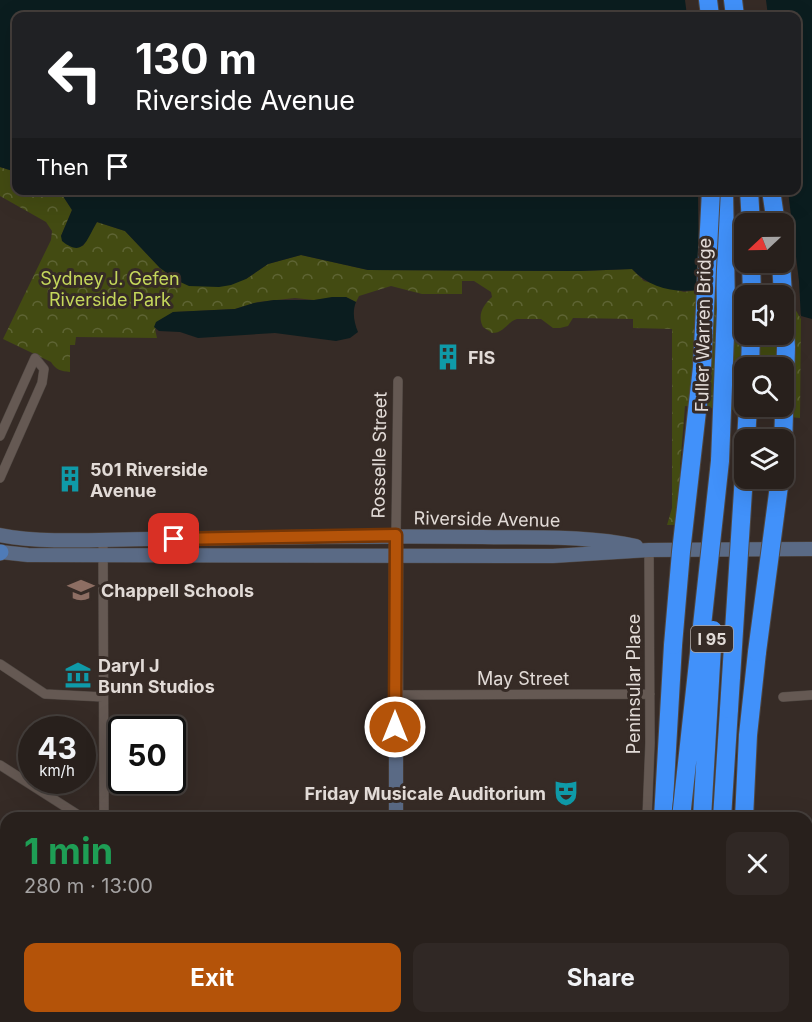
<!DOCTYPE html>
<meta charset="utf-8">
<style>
body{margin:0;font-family:Inter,sans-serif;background:#302825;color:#f1f3f6;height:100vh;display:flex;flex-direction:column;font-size:22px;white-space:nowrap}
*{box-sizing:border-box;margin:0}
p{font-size:20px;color:#a5a3a3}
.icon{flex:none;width:33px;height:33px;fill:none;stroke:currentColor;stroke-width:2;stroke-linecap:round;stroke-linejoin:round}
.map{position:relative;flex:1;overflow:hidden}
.side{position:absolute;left:0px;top:812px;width:813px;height:212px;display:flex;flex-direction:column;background:#28201c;border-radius:18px 18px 0 0;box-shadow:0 6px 24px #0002,0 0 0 2px #443e3b}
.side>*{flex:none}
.banner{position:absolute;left:12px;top:12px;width:789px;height:183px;border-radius:12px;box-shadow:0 6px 24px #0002,0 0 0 2px #443e3b;background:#202124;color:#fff;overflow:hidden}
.needle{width:39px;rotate:248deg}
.tools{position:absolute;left:734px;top:213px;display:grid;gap:12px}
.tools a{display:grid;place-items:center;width:60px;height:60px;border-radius:12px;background:#28201c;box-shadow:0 6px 24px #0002,0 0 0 2px #443e3b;font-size:30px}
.speed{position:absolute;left:18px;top:716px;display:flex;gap:12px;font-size:30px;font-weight:700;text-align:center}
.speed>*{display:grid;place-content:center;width:78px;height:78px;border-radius:50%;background:#28201c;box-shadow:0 6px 24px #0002,0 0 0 2px #443e3b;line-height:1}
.speed small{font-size:15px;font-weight:400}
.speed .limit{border:3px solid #111;border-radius:9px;background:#fff;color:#111}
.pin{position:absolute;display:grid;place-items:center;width:51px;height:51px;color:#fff;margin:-26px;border-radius:12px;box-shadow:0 3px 9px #0006}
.me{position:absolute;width:66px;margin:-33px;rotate:0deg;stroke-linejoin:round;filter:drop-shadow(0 0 4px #0008)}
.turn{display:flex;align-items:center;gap:21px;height:126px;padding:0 24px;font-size:27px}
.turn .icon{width:78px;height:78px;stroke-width:2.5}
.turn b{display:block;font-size:42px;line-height:51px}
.then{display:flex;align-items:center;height:57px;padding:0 24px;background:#0003;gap:12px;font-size:22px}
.round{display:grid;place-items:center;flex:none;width:63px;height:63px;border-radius:12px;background:#302825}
.headline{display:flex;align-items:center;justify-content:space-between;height:102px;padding:0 24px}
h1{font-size:36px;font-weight:700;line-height:45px;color:#1e9e55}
.primary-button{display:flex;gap:12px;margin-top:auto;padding:12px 24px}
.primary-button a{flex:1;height:69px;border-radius:12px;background:#b45309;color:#fff;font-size:24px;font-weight:700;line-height:69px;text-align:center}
.primary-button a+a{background:#302825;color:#f1f3f6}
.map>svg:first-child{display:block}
.park{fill:url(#park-crowns);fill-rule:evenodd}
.water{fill:#0b1d1f;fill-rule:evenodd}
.pier{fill:#362b26}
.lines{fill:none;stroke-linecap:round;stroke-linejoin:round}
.street-casing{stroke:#504843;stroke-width:10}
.secondary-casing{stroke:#504843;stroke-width:15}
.primary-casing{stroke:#504843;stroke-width:16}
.highway-casing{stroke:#504843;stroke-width:20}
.street{stroke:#655953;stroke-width:9}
.secondary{stroke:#5a6a85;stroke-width:14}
.primary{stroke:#4f7bb7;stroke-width:15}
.highway{stroke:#4191fa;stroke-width:18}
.highway-bridge-casing{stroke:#504843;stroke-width:20;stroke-linecap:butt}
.highway-bridge{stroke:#4191fa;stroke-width:18}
.route-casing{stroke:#753606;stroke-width:15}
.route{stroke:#b45309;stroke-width:10}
.labels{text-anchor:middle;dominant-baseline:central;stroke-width:6;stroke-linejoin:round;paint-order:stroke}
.shield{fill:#362b26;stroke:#aea6a2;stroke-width:1.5}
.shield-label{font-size:16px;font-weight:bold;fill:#e2dbd7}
.park-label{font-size:18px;fill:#c5d75b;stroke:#362b26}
.street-label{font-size:18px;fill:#e2dbd7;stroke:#362b26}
.poi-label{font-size:18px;font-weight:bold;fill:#e2dbd7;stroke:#362b26;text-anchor:start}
</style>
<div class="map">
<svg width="812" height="1022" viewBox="0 0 812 1022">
<defs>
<pattern id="park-crowns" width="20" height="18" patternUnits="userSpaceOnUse" patternTransform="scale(1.5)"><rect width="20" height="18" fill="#434b12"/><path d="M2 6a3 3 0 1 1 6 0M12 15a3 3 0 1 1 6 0" fill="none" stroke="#5e6434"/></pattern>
</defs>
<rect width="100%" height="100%" fill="#362b26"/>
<path class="park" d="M0,167l16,5v18h42l3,3 11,17 -11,26 22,10 14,-24 28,9 35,37 86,11 22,-15 33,-9 67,15 212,1 52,-2 12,12 40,11 14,-2 93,2 10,24 -1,102 -21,-2 4,-48h-39v38l16,2v4l-75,-6 -5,61v58h-13l5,-17v-179l-39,-1v-9l-60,-1 -5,8 -8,2h-7l-12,-9h-24c-10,3 -13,14 -25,14l-9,-6c-6,-12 0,-22 9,-30l-1,-5 -17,-11h-12v13h-40l-31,-8 -32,10 -3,6 -10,-5 -32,3 -19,-2 -37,4 -23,7 -62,3 -18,17 2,9 -81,-1 -1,8h-5v27c-9,-1 -14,-2 -19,-10l-48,-23 48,-99 1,-9 -6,-9 -46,-26zM744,296h39v38h-39z
M807,1002h5v20h-77v-5h72z"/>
<path class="water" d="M0,0h812v319l-11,-3 -10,-24 -93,-2c-25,3 -48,-2 -66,-21l-52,2 -212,-1 -67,-15 -33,9 -22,15 -15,6 -12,2 -30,-1 -11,-5 -18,-13 -35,-37 -28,-9c-10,16 -13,37 -35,19l-1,-5 11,-26 -11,-17 -3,-2 738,-1v-174h-780v156l-16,-5zM744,224h39v38h-39z
M332,297h14l10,5c-4,10 -2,20 2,30l-8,6 -14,3 -61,-8 -77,5 -18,-6 -21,-1 -5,-4 2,-5 17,-10 62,-3 19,-6 20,-3h40z"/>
<path class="pier" d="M685,0h81l2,16h-81z
M698,191h90l11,90 2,38 -7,-12 -7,-73 5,69 -9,-41v-38h-39v38l29,1v31l-74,-1z"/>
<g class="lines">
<g class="street-casing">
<path id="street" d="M0,436l35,-78 9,11 -2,14 -42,95
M396,535l2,-154
M103,539l1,279
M0,664l45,30 58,3
M395,695l255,-1
M783,697l29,-2
M0,765l83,53
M647,818l3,-75 -1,-193
M807,840h5
M103,1022v-5
M648,1022l1,-5"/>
</g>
<g class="secondary-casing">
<path id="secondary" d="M0,535c46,9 103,4 150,4 111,-1 221,-4 332,-2 51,1 103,-2 154,9
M0,552l28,3 525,1 96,-6 163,-1
M396,818v-272
M807,985h5
M0,986h6
M396,1022v-5"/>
</g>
<g class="primary-casing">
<path id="primary" d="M0,553l1,-1"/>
</g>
<g class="highway-casing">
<path id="highway" d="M708,0l2,16
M733,0l2,16
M749,190l2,34
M771,190l5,34
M751,262l1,34
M781,262l5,85 -3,100
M750,368l1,-34
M746,440l2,-34
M720,461l6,-152 -2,-119
M663,818l10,-173
M722,818l7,-109
M744,818l4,-83 9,-83
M662,1022v-5
M690,1022l1,-5
M708,1022l1,-5
M725,1022v-5"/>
</g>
<use href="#street" class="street"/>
<use href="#secondary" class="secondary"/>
<use href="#primary" class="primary"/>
<use href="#highway" class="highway"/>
<g class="highway-bridge-casing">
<path id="highway-bridge" d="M673,645l8,-93 21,-185 9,-177
M757,652l23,-174
M729,709l15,-234
M681,818l39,-357
M702,818l11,-188"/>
</g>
<use href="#highway-bridge" class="highway-bridge"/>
</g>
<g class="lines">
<g class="route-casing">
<path id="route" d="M174,539l222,-4 -1,192"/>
</g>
<use href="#route" class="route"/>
</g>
<defs>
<g id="building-bare" transform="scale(2.07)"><path d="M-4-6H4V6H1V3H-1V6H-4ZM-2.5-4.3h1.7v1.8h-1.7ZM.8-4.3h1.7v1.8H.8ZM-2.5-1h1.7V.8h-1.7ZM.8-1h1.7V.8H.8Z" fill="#0f9aa8" stroke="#362b26" stroke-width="2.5" paint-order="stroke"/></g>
<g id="school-bare" transform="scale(2.07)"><path d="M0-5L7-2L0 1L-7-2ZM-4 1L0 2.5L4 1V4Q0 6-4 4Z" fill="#8d6e63" stroke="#362b26" stroke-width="2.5" paint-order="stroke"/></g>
<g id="museum-bare" transform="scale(2.07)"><path d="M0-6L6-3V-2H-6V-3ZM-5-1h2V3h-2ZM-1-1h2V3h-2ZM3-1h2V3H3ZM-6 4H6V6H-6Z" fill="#0f9aa8" stroke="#362b26" stroke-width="2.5" paint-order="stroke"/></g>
<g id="theatre-bare" transform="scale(2.07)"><path d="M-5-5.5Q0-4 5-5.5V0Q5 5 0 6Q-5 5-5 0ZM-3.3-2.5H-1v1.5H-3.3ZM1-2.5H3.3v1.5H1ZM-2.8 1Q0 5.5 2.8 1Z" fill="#0f9aa8" stroke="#362b26" stroke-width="2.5" paint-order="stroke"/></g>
</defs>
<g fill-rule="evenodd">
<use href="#building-bare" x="448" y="357"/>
<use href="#building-bare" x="70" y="479"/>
<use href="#school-bare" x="81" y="590"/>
<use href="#museum-bare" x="78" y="675"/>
<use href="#theatre-bare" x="566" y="793"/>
</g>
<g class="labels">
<rect class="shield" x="691" y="626" width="42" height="26" rx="4.5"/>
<g class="shield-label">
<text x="712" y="639">I 95</text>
</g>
<g class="park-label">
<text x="110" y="278">Sydney J. Gefen<tspan x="110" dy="21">Riverside Park</tspan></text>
</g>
<g class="street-label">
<text transform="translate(703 325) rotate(-89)">Fuller Warren Bridge</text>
<text transform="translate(379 455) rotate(-89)">Rosselle Street</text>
<text transform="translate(487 519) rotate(1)">Riverside Avenue</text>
<text x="523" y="678">May Street</text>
<text transform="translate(633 684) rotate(-90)">Peninsular Place</text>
</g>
<g class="poi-label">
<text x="468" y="357">FIS</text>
<text x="90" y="469">501 Riverside<tspan x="90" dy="21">Avenue</tspan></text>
<text x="101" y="590">Chappell Schools</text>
<text x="98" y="665">Daryl J<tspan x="98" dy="21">Bunn Studios</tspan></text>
<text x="546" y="793" text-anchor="end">Friday Musicale Auditorium</text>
</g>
</g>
</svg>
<div class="tools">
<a><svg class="needle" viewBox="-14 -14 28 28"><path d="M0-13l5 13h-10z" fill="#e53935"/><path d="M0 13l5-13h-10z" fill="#a5a3a3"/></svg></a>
<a><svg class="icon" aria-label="sound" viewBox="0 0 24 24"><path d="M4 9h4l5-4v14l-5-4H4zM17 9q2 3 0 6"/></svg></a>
<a><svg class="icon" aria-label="search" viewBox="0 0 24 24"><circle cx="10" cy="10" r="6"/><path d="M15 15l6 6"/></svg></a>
<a><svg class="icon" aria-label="layers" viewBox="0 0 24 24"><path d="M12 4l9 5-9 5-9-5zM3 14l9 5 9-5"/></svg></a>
</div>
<div class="speed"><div>43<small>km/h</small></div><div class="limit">50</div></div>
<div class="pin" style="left:174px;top:539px;background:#d93025"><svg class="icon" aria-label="arrive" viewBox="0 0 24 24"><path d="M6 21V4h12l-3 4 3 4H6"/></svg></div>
<svg class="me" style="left:395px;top:727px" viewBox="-20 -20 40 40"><circle r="17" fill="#b45309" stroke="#fff" stroke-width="3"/><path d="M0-11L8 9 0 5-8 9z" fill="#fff"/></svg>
<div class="banner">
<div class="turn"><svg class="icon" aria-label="left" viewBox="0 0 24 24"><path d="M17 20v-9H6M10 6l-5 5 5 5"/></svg><div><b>130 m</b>Riverside Avenue</div></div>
<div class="then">Then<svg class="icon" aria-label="arrive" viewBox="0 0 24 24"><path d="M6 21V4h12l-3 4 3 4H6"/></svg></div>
</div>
<section class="side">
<div class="headline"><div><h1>1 min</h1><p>280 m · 13:00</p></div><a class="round"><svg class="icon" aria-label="close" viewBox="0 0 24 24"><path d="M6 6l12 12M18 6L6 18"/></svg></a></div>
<div class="primary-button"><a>Exit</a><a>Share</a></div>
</section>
</div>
